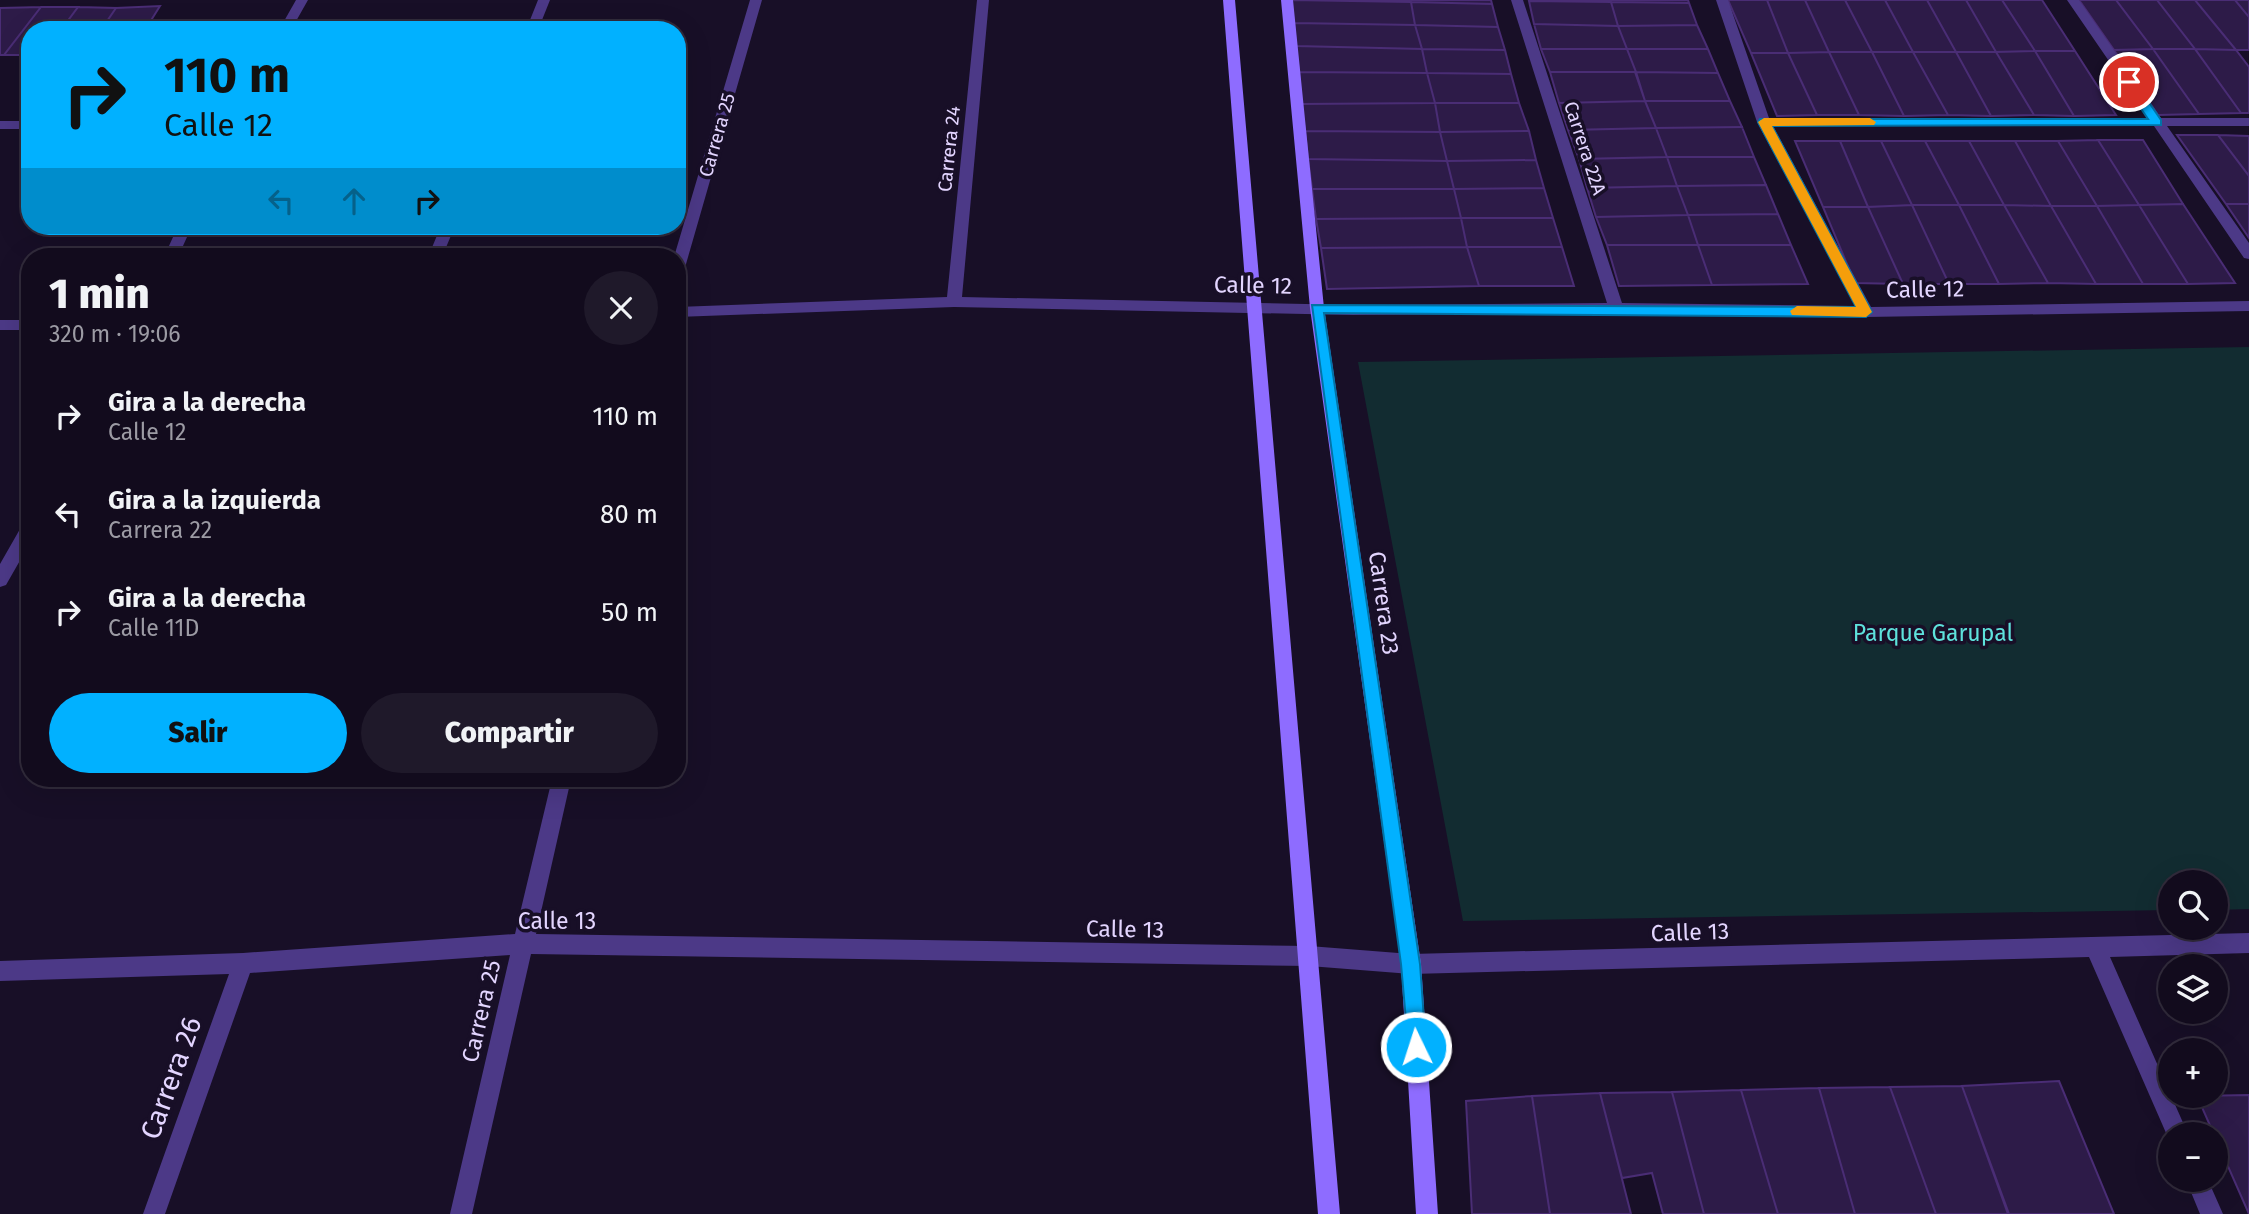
<!DOCTYPE html>
<html lang="es">
<meta charset="utf-8">
<style>
body{margin:0;font-family:"Fira Sans",sans-serif;background:#1f192a;color:#f1f3f6;height:100vh;display:flex;flex-direction:column;font-size:26px;white-space:nowrap}
*{box-sizing:border-box;margin:0}
p{font-size:23px;color:#9c9ba4}
.icon{flex:none;width:38px;height:38px;fill:none;stroke:currentColor;stroke-width:2;stroke-linecap:round;stroke-linejoin:round}
.map{position:relative;flex:1;overflow:hidden}
.drawer{position:absolute;left:21px;top:248px;width:665px;height:539px;display:flex;flex-direction:column;background:#120b1d;border-radius:28px;box-shadow:0 7px 28px #0002,0 0 0 2px #312b3b}
.drawer>*{flex:none}
.banner{position:absolute;left:21px;top:21px;width:665px;height:214px;border-radius:28px;box-shadow:0 7px 28px #0002,0 0 0 2px #312b3b;background:#01b1ff;color:#111;overflow:hidden}
.buttons{position:absolute;left:2158px;top:870px;display:grid;gap:14px}
.buttons a{display:grid;place-items:center;width:70px;height:70px;border-radius:50%;background:#120b1d;box-shadow:0 7px 28px #0002,0 0 0 2px #312b3b;font-size:35px}
.pin{position:absolute;display:grid;place-items:center;width:60px;height:60px;color:#fff;margin:-30px;border:4px solid #fff;border-radius:50%;box-shadow:0 2px 7px #0007}
.me{position:absolute;width:77px;margin:-38px;rotate:356deg;stroke-linejoin:round;filter:drop-shadow(0 0 5px #0008)}
.turn{display:flex;align-items:center;gap:24px;height:147px;padding:0 28px;font-size:32px}
.turn .icon{width:91px;height:91px;stroke-width:2.5}
.turn b{display:block;font-size:49px;line-height:60px}
.lanes{display:flex;align-items:center;height:66px;padding:0 28px;background:#0003;justify-content:center;gap:35px;direction:ltr}
.lanes .off{opacity:.35}
.round{display:grid;place-items:center;flex:none;width:74px;height:74px;border-radius:37px;background:#1f192a}
.summary{display:flex;align-items:center;justify-content:space-between;height:119px;padding:0 28px}
h1{font-size:42px;font-weight:800;line-height:52px}
.button{display:flex;gap:14px;margin-top:auto;padding:14px 28px}
.button a{flex:1;height:80px;border-radius:42px;background:#01b1ff;color:#111;font-size:28px;font-weight:800;line-height:80px;text-align:center}
.button a+a{background:#1f192a;color:#f1f3f6}
ul{padding:0;list-style:none}
li{display:flex;align-items:center;gap:21px;height:98px;padding:0 28px}
li div{flex:1}
li b{display:block;font-size:26px}
li em{font-style:normal}
.map>svg:first-child{display:block}
.green{fill:#122c31}
.building{fill:#2d1b48;stroke:#4a2d75;stroke-width:2}
.lines{fill:none;stroke-linecap:round;stroke-linejoin:round}
.street{fill:#4c3987;fill-rule:evenodd}
.secondary{fill:#8e6cff;fill-rule:evenodd}
.route{fill:#01b1ff;stroke:#0173a6;stroke-width:2}
.slow{fill:#f59e0b}
.labels{text-anchor:middle;dominant-baseline:central;stroke-width:7;stroke-linejoin:round;paint-order:stroke}
.far-street-label{font-size:19px;fill:#e3d5ff;stroke:#180f27}
.street-label{font-size:23px;fill:#e3d5ff;stroke:#180f27}
.park-label{font-size:23px;fill:#5ee2dc;stroke:#180f27}
.near-street-label{font-size:28px;fill:#e3d5ff;stroke:#180f27}
</style>
<div class="map">
<svg width="2249" height="1214" viewBox="0 0 2249 1214">
<rect width="100%" height="100%" fill="#180f27"/>
<path class="green" d="M2249,347v562l-33,1v-28h-46v28l-707,11 -105,-559z"/>
<path class="building" d="M1291,0l120,2 4,23 -121,-2z
M1302,0h108l1,2z
M1410,0h81l1,4 -81,-2z
M1610,0l1,2 -82,-2z
M1610,0h78l1,3 -78,-1z
M1728,0h39l21,53h-37z
M1767,0h38l24,52 -41,1z
M1805,0h40l27,52h-43z
M1845,0h40l28,52h-41z
M1885,0h42l29,52h-43z
M1927,0h39l30,52h-40z
M1966,0h36l33,51 -39,1z
M2002,0h40l33,51h-40z
M2079,0h37l37,49 -39,1z
M2116,0h41l38,49h-42z
M2157,0h38l41,50 -41,-1z
M2195,0h40l14,17v33h-13z
M2235,0h14v17z
M1529,1l82,1 7,24 -84,-2z
M1411,2l81,2 6,23 -83,-2z
M1611,2l78,1 8,22 -79,1z
M160,6l-15,24h-44l15,-22z
M41,7l-37,48h-4v-47z
M41,7h37l-17,23h-31v25h-26z
M78,7l38,1 -15,22h-40z
M1294,23l121,2 7,24 -126,-3z
M1534,24l84,2 9,23h-86z
M1415,25l83,2 7,23 -83,-1z
M1697,25l11,24h-81l-9,-23z
M1296,46l126,3 5,24 -128,-1z
M1422,49l83,1 6,24 -84,-1z
M1541,49h86l9,23h-86z
M1627,49h81l10,24 -82,-1z
M2153,49l46,65 -41,1 -44,-65z
M2153,49h42l46,64 -42,1z
M2195,49l41,1 13,17v46h-8z
M2035,51l39,65 -40,-1 -38,-63z
M2035,51h40l41,64 -42,1z
M1829,52l30,63h-42l-29,-62z
M1829,52h43l32,64 -45,-1z
M1872,52h41l35,63 -44,1z
M1913,52h43l35,64 -43,-1z
M1956,52h40l38,63 -43,1z
M1751,53h37l29,62 -40,1z
M1299,72l128,1 8,30 -134,1z
M1550,72h85l10,29 -86,2z
M1636,72l82,1 12,28h-85z
M1427,73l84,1 8,29h-84z
M1645,101l11,27 -88,2 -9,-27z
M1645,101h85l12,26 -86,1z
M1435,103l5,29 -135,-1 -4,-27z
M1435,103h84l10,28 -89,1z
M1742,127l12,30h-87l-11,-29z
M1656,128l11,29 -88,2 -11,-29z
M1305,131l135,1 7,29 -139,-2z
M1529,131l7,29 -89,1 -7,-29z
M2177,135h41l31,41v28h-23z
M2218,135l31,1v40z
M2098,140l41,65 -42,1 -39,-65z
M2098,140h45l40,64 -44,1z
M1795,141h45l28,66h-45z
M1840,141h41l31,64 -44,2z
M1881,141h44l34,64h-47z
M1925,141h44l35,64h-45z
M1969,141h46l36,65 -47,-1z
M2015,141h43l39,65h-46z
M1667,157h87l12,28 -89,1z
M1667,157l10,29 -90,2 -8,-29z
M1308,159l139,2 7,28h-142z
M1536,160l8,28 -90,1 -7,-28z
M1766,185l12,29 -90,1 -11,-29z
M1677,186l11,29 -92,2 -9,-29z
M1544,188l9,30h-92l-7,-29z
M1312,189h142l7,29 -145,1z
M2183,204l52,79 -47,1 -49,-79z
M2226,204h23v34z
M1912,205h47l40,79h-50z
M1912,205l37,79h-46l-35,-77z
M1959,205h45l44,78 -49,1z
M2004,205l47,1 45,78 -48,-1z
M2139,205l49,79h-45l-46,-78z
M2051,206h46l46,78h-47z
M1823,207h45l35,77 -48,-1z
M1778,214l13,31h-93l-10,-30z
M1688,215l10,30h-91l-11,-28z
M1461,218l6,29 -146,1 -5,-29z
M1461,218h92l9,29h-95z
M1607,245h91l14,40 -93,1z
M1698,245h93l17,39 -96,1z
M1467,247h95l12,39h-95z
M1467,247l12,39 -152,3 -6,-41z
M2059,1081l55,133h-106l-46,-128z
M1962,1086l47,128h-73l-46,-127z
M1890,1087l46,127h-81l-36,-126z
M1819,1088l36,126h-77l-37,-124z
M1741,1090l37,124h-74l-32,-122z
M1672,1092l32,122h-41l-11,-41 -30,5 -22,-85z
M1600,1093l31,121h-81l-18,-118z
M2249,1095v119l-52,-118z
M1532,1096l18,118h-78l-6,-113z"/>
<g class="lines">
<path class="street" d="M296,0h12l-17,30h-12z
M538,0h12l-12,30h-12z
M750,0h12l-78,271 -7,5v-19h-3z
M977,0h12l-27,297 391,8 254,-2 -96,-303h12l99,303 234,3 -99,-184 -41,-122h12l41,118h379l-81,-118h12l82,118h88v8h-82l82,117v16l-5,-1 -90,-132h-381l98,181 378,-6v10l-383,6 -250,-4 -263,2 -399,-8 -277,10v-10l270,-10z
M0,121h30v8h-30z
M178,226h14l-14,31h-14z
M441,226h14l-13,31h-14z
M0,320h30v10h-30z
M30,520v23l-24,42 -6,2v-23l24,-42z
M552,779h19l-35,155 773,12 102,8 838,-21v20l-139,4 78,177h-18v8l-81,-185 -678,17 -102,-8 -778,-12 -59,260h-22l60,-259 -260,18 -85,241h-22l86,-240 -229,7v-20l243,-8 272,-19z
M2186,1180h22l15,34h-23z"/>
<path class="secondary" d="M1223,0h12l105,1214h-22z
M1281,0h12l31,308 97,656 17,250h-22l-15,-250 -91,-656z"/>
</g>
<path class="route" d="M2129,78l4,1 28,41v5l-389,1 100,186 -6,5 -542,-4 96,651 6,83 -3,7 -7,3 -7,-3 -8,-90 -89,-659 544,2 -98,-185 2,-3h388l-25,-37z"/>
<path class="slow" d="M1870,118l6,4 -2,3 -102,1 100,186 -6,5 -74,-2 -2,-4 7,-5 59,1 -98,-185 6,-4z"/>
<g class="labels">
<g class="far-street-label">
<text transform="translate(717 135) rotate(-74)">Carrera 25</text>
<text transform="translate(1585 148) rotate(72)">Carrera 22A</text>
<text transform="translate(949 149) rotate(-84)">Carrera 24</text>
</g>
<g class="street-label">
<text transform="translate(1253 285) rotate(1)">Calle 12</text>
<text transform="translate(1925 289) rotate(-1)">Calle 12</text>
<text transform="translate(1384 603) rotate(82)">Carrera 23</text>
<text x="557" y="921">Calle 13</text>
<text transform="translate(1125 929) rotate(1)">Calle 13</text>
<text transform="translate(1690 932) rotate(-2)">Calle 13</text>
<text transform="translate(481 1011) rotate(-77)">Carrera 25</text>
</g>
<g class="park-label">
<text x="1933" y="633">Parque Garupal</text>
</g>
<g class="near-street-label">
<text transform="translate(171 1078) rotate(-70)">Carrera 26</text>
</g>
</g>
</svg>
<div class="buttons">
<a><svg class="icon" aria-label="search" viewBox="0 0 24 24"><circle cx="10" cy="10" r="6"/><path d="M15 15l6 6"/></svg></a>
<a><svg class="icon" aria-label="layers" viewBox="0 0 24 24"><path d="M12 4l9 5-9 5-9-5zM3 14l9 5 9-5"/></svg></a>
<a>+</a>
<a>−</a>
</div>
<div class="pin" style="left:2129px;top:82px;background:#d93025"><svg class="icon" aria-label="arrive" viewBox="0 0 24 24"><path d="M6 21V4h12l-3 4 3 4H6"/></svg></div>
<svg class="me" style="left:1416px;top:1047px" viewBox="-20 -20 40 40"><circle r="17" fill="#01b1ff" stroke="#fff" stroke-width="3"/><path d="M0-11L8 9 0 5-8 9z" fill="#fff"/></svg>
<div class="banner">
<div class="turn"><svg class="icon" aria-label="right" viewBox="0 0 24 24"><path d="M7 20v-9h11M14 6l5 5-5 5"/></svg><div><b>110 m</b>Calle 12</div></div>
<div class="lanes"><svg class="icon off" aria-label="left" viewBox="0 0 24 24"><path d="M17 20v-9H6M10 6l-5 5 5 5"/></svg><svg class="icon off" aria-label="ahead" viewBox="0 0 24 24"><path d="M12 20V5M6 11l6-6 6 6"/></svg><svg class="icon" aria-label="right" viewBox="0 0 24 24"><path d="M7 20v-9h11M14 6l5 5-5 5"/></svg></div>
</div>
<section class="drawer">
<div class="summary"><div><h1>1 min</h1><p>320 m · 19:06</p></div><a class="round"><svg class="icon" aria-label="close" viewBox="0 0 24 24"><path d="M6 6l12 12M18 6L6 18"/></svg></a></div>
<ul>
<li><svg class="icon" aria-label="right" viewBox="0 0 24 24"><path d="M7 20v-9h11M14 6l5 5-5 5"/></svg><div><b>Gira a la derecha</b><p>Calle 12</p></div><em>110 m</em></li>
<li><svg class="icon" aria-label="left" viewBox="0 0 24 24"><path d="M17 20v-9H6M10 6l-5 5 5 5"/></svg><div><b>Gira a la izquierda</b><p>Carrera 22</p></div><em>80 m</em></li>
<li><svg class="icon" aria-label="right" viewBox="0 0 24 24"><path d="M7 20v-9h11M14 6l5 5-5 5"/></svg><div><b>Gira a la derecha</b><p>Calle 11D</p></div><em>50 m</em></li>
</ul>
<div class="button"><a>Salir</a><a>Compartir</a></div>
</section>
</div>
